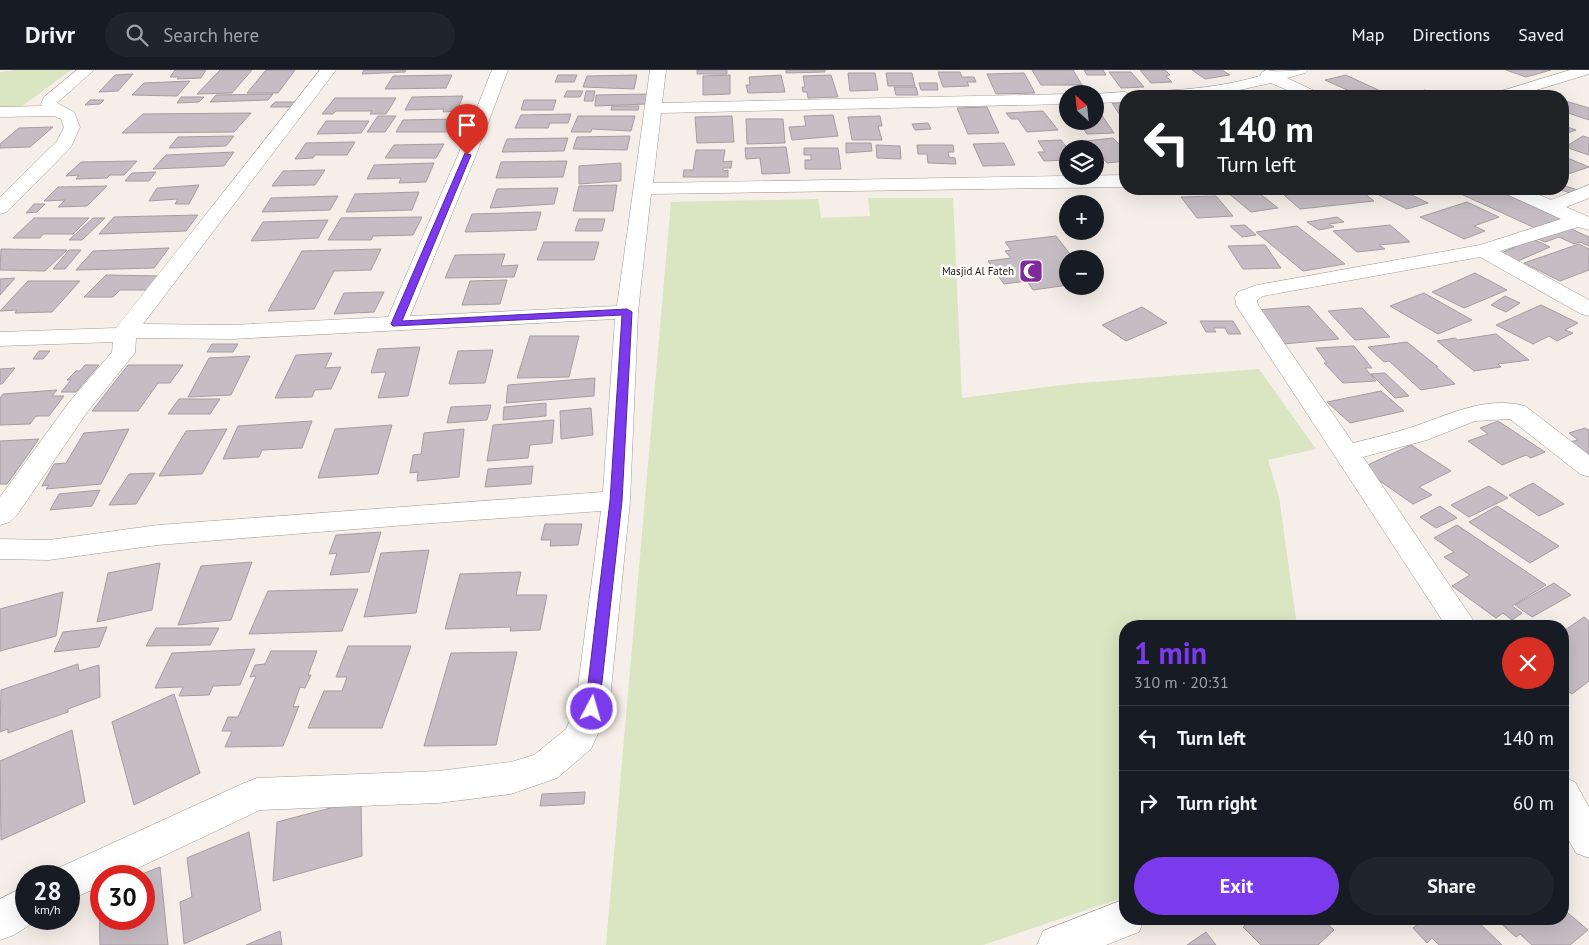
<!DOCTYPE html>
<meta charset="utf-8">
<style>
body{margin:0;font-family:"PT Sans",sans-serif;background:#20242c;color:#f1f3f6;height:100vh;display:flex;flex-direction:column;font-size:19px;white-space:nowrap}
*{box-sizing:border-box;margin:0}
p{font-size:16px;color:#9ea1a6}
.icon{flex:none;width:28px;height:28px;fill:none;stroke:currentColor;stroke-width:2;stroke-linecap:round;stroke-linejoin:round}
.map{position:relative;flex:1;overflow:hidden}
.panel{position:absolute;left:1119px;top:550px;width:450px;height:305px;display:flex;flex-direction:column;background:#171b24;border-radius:20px;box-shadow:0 5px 20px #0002}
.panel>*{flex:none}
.hud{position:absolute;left:1119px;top:20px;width:450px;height:105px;border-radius:20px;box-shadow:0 5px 20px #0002;background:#202124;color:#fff;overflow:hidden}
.needle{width:32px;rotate:333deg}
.tools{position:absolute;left:1059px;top:15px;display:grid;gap:10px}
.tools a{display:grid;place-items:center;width:45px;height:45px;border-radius:50%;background:#171b24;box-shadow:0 5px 20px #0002;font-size:25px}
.speed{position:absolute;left:15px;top:795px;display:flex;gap:10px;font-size:25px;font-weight:700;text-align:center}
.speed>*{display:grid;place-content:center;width:65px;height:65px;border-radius:50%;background:#171b24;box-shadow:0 5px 20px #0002;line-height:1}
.speed small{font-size:12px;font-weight:400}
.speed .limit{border:8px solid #d22;background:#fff;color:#111}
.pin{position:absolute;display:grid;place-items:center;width:42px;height:42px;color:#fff;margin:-51px -21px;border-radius:50% 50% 50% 0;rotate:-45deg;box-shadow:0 0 5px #0007}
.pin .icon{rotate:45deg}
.me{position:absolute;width:55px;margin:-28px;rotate:6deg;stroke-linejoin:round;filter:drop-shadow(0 0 4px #0008)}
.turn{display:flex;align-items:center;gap:18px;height:105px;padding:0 15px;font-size:22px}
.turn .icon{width:65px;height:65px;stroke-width:2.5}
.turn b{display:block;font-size:35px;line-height:42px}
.round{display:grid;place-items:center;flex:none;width:52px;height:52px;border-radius:26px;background:#20242c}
.headline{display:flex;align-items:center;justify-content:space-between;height:85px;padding:0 15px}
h1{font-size:30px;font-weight:800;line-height:38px;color:#7c3aed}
.action{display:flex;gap:10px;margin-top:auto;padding:10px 15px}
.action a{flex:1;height:58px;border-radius:30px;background:#7c3aed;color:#fff;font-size:20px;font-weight:800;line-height:58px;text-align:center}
.action a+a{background:#20242c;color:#f1f3f6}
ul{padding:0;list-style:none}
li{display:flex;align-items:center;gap:15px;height:65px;padding:0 15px;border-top:1px solid #363941}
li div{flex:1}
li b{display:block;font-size:19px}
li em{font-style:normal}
header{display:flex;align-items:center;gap:30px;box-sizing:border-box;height:70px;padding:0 25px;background:#171b24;border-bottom:1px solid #363941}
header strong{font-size:24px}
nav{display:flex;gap:28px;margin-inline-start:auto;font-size:18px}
.search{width:350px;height:45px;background:#20242c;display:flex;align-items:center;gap:12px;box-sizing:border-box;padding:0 18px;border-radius:28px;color:#9ea1a6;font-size:19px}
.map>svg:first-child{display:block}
.green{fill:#dae5c1}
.building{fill:#c5bdc3;stroke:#a59da2}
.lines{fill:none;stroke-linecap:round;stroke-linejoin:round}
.street-casing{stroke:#a19994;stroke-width:1}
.street{fill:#fff;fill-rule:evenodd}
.route{fill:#7c3aed;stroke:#51269a}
.labels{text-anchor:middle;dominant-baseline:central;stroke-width:5;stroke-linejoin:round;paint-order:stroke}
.far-poi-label{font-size:11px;fill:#1c1917;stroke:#fefcfb;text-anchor:end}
</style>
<header>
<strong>Drivr</strong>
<div class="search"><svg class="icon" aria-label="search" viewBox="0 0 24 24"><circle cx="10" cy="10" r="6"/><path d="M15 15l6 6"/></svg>Search here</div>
<nav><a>Map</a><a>Directions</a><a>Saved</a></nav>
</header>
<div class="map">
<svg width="1589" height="875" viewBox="0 0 1589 875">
<rect width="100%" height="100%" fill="#f6eee8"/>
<path class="green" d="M16,0h55l-50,37 -21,1v-36z
M868,128h85l9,200 107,-14 190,-15 57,80 -48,11 11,37 18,129h-172v271l-142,48h-377l65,-743 147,-3 3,19 49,-2z"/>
<path class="building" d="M175,0h31l-5,8 -24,1 2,-2h-9z
M220,0h32l-20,23 -35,1z
M266,0h29l-17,23h-31z
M364,0h42l-1,2 -43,2z
M697,0h30v4h-30z
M786,0h39v2l-39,1z
M1032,0h41l9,15h-41z
M1084,0h19l3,5h-19z
M1140,0h25l5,5 -4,1 6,6 -21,1z
M1192,0h30l8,5 -25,4z
M1506,0h45l-25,7z
M938,2h22l2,5h12l2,5h-9l2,4 -26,1z
M1109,2h22l13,15 -23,1z
M848,3h27l3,17 -28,1z
M886,3h26l3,13h-27z
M1024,3l11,20 -39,1 -9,-20z
M133,4l-15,17 -19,1 16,-17z
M452,5l-6,13 -61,1 8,-13z
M558,5h19l-3,7h-19z
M637,5l-3,14 -51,-2 4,-11z
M730,5v19l-27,1v-19z
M781,5l4,17 -37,1 -2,-8h4l-1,-8z
M831,5l7,22 -30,1 -1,-6h-4l-1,-5h3l-2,-11z
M1346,5l41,19 -10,2h-8l-7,-3 -6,1 -31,-14z
M190,11l-13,15 -45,-1 12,-12z
M919,13h18l1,7h-17z
M894,17h22l2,8h-22z
M1425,20l16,6h-38z
M567,21h16l-3,6h-16z
M586,21h9l-2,10h-9z
M273,24l-5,6 -58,2 6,-7z
M648,24l-1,10 -52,2 1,-11z
M463,26l-6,15 -14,1 1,-3 -39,1 7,-13z
M181,27h23l-5,5 -22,1z
M335,28h61l-10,16h-16l2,-3h-36l-3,3h-11z
M90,30h14l-4,4 -15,1z
M524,30h32l-3,10h-32z
M1562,30l27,8v12l-27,-9z
M275,32h22l-4,5h-23z
M1112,33h13v20z
M612,36h27l-1,4h-27z
M987,37l12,26 -31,1 -11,-26z
M1043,41l15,19 -31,2 -9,-13h-7l-5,-6z
M1099,41l15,22 -27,1 -9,-13h17v-9z
M251,43l-17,19 -112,1 21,-19z
M571,44l-3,9h-18l-2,5h-33l6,-13z
M833,45l5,21 -46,4 -3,-13 17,-1 -2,-10z
M378,46h18l-11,16h-18z
M578,46h57l-4,15 -39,-2 -1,3h-20z
M732,46l2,26 -37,1 -2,-26z
M880,46l2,10h-4l4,14h-30l-4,-23z
M454,49l-6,13h-52l7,-12z
M746,49h37l2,24 -38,1z
M326,51h43l-8,12 -44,1z
M928,53l3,6 -16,1 -3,-6z
M1562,55l14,5 -14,5z
M53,57l-23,20 -30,1v-4l19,-16z
M234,66l-8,10 -57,2 9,-11z
M630,66l-3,14 -54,-1 4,-12z
M1583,66l6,2v17l-24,-8z
M568,68l-4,13 -62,1 5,-13z
M1113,68l12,12v11l-18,2 -21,-22z
M1061,70l7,9v11l-24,1 -6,-9h7l-7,-11z
M355,72l-8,13h-32l-2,3 -18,1 11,-16z
M846,73h25l1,8 -26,2z
M1004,73l11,22 -32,1 -10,-22z
M444,74l-8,14h-51l9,-13z
M876,75l24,1 1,13 -24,-1z
M917,75h36l1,7h-6l1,5 6,1 1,6 -28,-1 -1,-9h-9z
M786,77l4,26 -28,1 -2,-16 -14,1 -1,-11z
M804,78h34l3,21h-36v-9h6v-5h-7z
M696,80h29l-2,12 9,-1 -1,7h-8v3l5,-1v7h-45l1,-7h9z
M234,82l-10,14 -71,3 13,-14z
M1570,89l19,8 -21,7 -6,-2v-11z
M137,91l-13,14h-14l-3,3 -31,1 3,-4 -13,1 15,-14z
M567,91l-4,16 -67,1 5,-16z
M434,93l-8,19 -27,1 2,-5 -34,1 7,-14z
M621,93v18l-42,3v-18z
M325,100l-10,15 -43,1 11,-15z
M156,102l-7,9h-24l7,-8z
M199,115l-10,19h-14l3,-5 -29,2 8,-13z
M617,115l-4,26h-40l6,-25z
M1562,115l19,6 -6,4 -16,-6h3z
M107,116l-20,20 -29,1 7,-7 -21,1 14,-14z
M558,118l-4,16 -64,4 7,-19z
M1254,119l24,19 -27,4 -23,-19z
M1341,119h18l15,12 -74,8 -16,-14z
M1367,119h40l-5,1 26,13 -21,6z
M1426,119h29l-16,5z
M1475,119h20l66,30 -26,9 -74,-34z
M419,122l-7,18 -66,2 9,-18z
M338,126l-8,14 -68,2 9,-14z
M1216,126l17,20 -36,2 -16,-21z
M1467,132l32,15 -25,9 11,5 -21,8 -44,-22z
M34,134h11l-8,8 -11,1z
M541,142l-5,18 -71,2 7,-18z
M198,145l-12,16 -87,3 15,-17z
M422,147l-9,18 -40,1 -2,4h-43l13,-22z
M1337,147l7,5 -15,2 5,3 -15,3 -12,-8z
M34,148h55l-16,16h-30l-3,4h-27z
M93,148h12l-23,22h-13z
M579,149h26l-3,12h-27z
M328,150l-10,18 -67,3 12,-19z
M1245,155l11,10 -14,2 -12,-11z
M1390,155l20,17 -31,3 6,4 -28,3 -24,-21z
M1297,156l48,38 -42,7 -47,-39z
M1567,157l22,10v9l-9,-4 -6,2 -15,-7 -14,5 -9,-4z
M1056,166l18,23h-6v26l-35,5 -6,-9 -23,3 -16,-23 23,-3 -6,-7 6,-1 -6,-8z
M1533,169l17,8 -32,14 -17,-8z
M544,172h55l-5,18h-57z
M1579,174l10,5v21l-29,11 -36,-18z
M1265,175l16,23 -38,1 -15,-23z
M169,178l-15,20 -78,2 17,-19z
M1,179l66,1 -22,21 -45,-1z
M381,179l-10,21 -37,1 -20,38 -46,2 34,-60z
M69,180h12l-16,19h-12z
M505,184l-4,12 17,-1 -4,12 -69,1 10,-23z
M1475,203l32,17 -43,18 -32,-16z
M106,205l57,1 -13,14h-30l-7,7h-29z
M15,208l-15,17v-16z
M507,210l-7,24 -38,1 8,-24z
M28,211h52l-28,31 -37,1 2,-3 -17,1z
M384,222l-10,20 -40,2 10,-21z
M1424,223l48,27 -34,14 -48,-28z
M1505,226l15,7 -14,9 -15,-7z
M1541,235l37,18 -13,7 8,3 -16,8 -8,-5 -16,8 -37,-19z
M1309,236l30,33 -56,5 -28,-34z
M1142,237l25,16 -41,18 -24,-16z
M1362,238l28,29 -35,3 -27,-29z
M1200,251h33l8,13h-13l-3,-6h-12l3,4h-10z
M1496,264l33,26 -31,4 3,3 -27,4 -37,-30 18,-3 3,2z
M530,266h49l-10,41 -52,1z
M1407,272l31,25h-2l19,17 -34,6 -32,-29 -5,1 -16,-15z
M212,274h26l-5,8h-26z
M1354,276l18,22h-7l11,13 -33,2 -19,-20h3l-11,-15z
M420,277l-12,49 -30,2 8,-26 -15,1 7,-24z
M493,280l-8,33 -36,1 9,-33z
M39,281h11l-7,8h-10z
M332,283l-7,15 16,-1 -10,22 -16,1 -3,7 -37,1 21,-43z
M250,286l-19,39 -43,2 21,-39z
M85,295h14l-23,27h-15l10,-12h-4l9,-9h4z
M128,295h55l-13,18h-12l-20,28h-46z
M15,298l-13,16h-2v-15z
M1385,303l24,23 -14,2 -24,-24z
M595,308l-1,18 -88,7 2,-18z
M57,320l-5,6h12l-15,20h-13l-6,8 -30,1v-27l3,-4z
M1381,321l23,20 -54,12 -23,-21z
M179,329h41l-10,15h-42z
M546,333v13l-43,4 1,-13z
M491,335l-4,15 -40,3 4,-16z
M591,338l2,27 -32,4 -1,-28z
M554,350l-2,23 -22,2 -2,13 -41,3 6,-36z
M312,351l-10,27 -40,2 -3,7 -36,2 15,-33z
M1498,351l47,31 -14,6 -5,-3 -24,10 -34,-24 20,-7 -8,-6z
M392,355l-14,49 -60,4 17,-49z
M1585,358l4,2v26l-20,-14 9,-2 -9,-7z
M129,359l-28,55 -55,5 3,-4 -7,1 12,-22 12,-1 18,-30z
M227,359l-25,45 -43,2 27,-45z
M464,359l-5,48 -42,4 1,-9 -8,1 3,-18 8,-1 3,-21z
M39,369l-32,45h-7v-43z
M1411,375l40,26 -32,16 13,8 -19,9 -52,-36z
M533,396l-2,18 -46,3 3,-18z
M155,403l-19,31 -27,1 20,-31z
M1533,413l31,21 -25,12 -30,-21z
M1489,416l19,12 -39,19 -18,-12z
M100,420l-8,16 -42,4 9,-16z
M1440,436l17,12 -21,10 -16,-11z
M1497,436l62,40 -29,17 -61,-41z
M545,454h37l-4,21 -28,1 1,-6h-10z
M1457,455l89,60 -34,21 10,7 -10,7 -9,-7 -7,5 -44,-32 18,-11 -26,-18 10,-5 -20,-14z
M381,462l-12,40 -39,3 7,-22 -8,1 7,-19z
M429,480l-13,63 -52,4 17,-64z
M252,492l-21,58 -53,5 23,-59z
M160,493l-8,47 -55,12 11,-49z
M521,502l-5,23h31l-7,35 -30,1 1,-4 -66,2 15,-55z
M1554,513l17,12 -39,22 -17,-12z
M358,519l-16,42 -93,3 19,-43z
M63,522l-7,44 -56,15v-42z
M1584,547l5,4v60l-17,13 -10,-6v-56z
M107,557l-8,20 -45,5 9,-20z
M156,558h63l-9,17 -64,1z
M348,576h63l-29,82h-74l16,-37h18l5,-14h-11z
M255,579l-15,36 -27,1 -4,9 -30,1 4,-9 -28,1 17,-35z
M271,581h46l-9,24h3l-6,13 -5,-1 -7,20 6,-1 -16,40 -58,1 7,-16h-10l6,-14h10l18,-41 -6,1 5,-12 10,-1z
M517,582l-21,93 -72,1 27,-93z
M78,594l1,7 20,-6 1,32 -32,12v3l-60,21v-4l-8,3 1,-42z
M174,624l26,79 -66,32 -22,-83z
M72,660l13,72 -84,38 -1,-79z
M585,722l-1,12 -44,2 2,-12z
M361,730l1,56 -89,25 4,-59z
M249,762l12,78 -77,34 -4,-42 12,-5 -5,-39z
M160,797l8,78h-68l-1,-54 2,-1v29h43v-43h-7z
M1562,838l26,22 -18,15h-38l-12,-11 -4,3 -20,-18h66z
M1252,849h70l12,11 -16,15h-57l-18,-18z
M1412,849h63l27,26h-63l-7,-7 -5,5 -14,-15 5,-4z
M280,861l2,14h-36z
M1206,862l10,13h-29z"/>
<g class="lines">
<g class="street-casing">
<path id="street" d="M77,0h17l-37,33 17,9 6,15 -9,20 -64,65 -7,2v-17l57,-56 7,-14 -3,-8 -7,-3 -54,1v-10l42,-1 -1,-2 3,-7z
M320,0h16l-193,254 89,1 156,-8 70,-162 34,-85h16l-32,85 -66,161 207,-10 33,-236h16l-4,33 406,-9v10l-407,9 -8,70 472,-8v12l-474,7 -13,118 -8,189 -21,208 -18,40 -34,29 -46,16 -73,9 -178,7 -139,66h-20v10l-32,14v-24h-16l3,-7 188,-86 13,-5 181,-7 73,-9 23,-7 32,-26 9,-20 26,-198 -195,14 -248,20 -109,15 -49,-1v-20l49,1 109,-15 445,-33 12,-173 -383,20 -96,-1 -1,15 -47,58 -71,104 -7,7 -10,3v-28l70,-96 42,-49 1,-10 -113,4v-14l116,-4z
M1267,0c11,3 28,0 41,0l-3,3 -18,5 32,15 2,3h-20l-30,-13 -59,13h-67l2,-3 6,-2c37,-1 71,-5 107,-15l2,-4z
M1570,0h19v4l-72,22h-24l2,-3z
M1125,22l7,4h-7v6l-30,1v-9h-2z
M1589,115v13l-23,9 23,10v13l-11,-3 -78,24 89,49v16l-8,-2 -101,-57 -217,39 -6,4 1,5 95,138c19,-5 38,-9 56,-15 38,-12 75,-33 116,-22l64,49v22l-9,-3 -70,-55 -35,2 -48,19 -64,17 114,169h-31l-210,-321 -1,-8 3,-5 19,-7 223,-40 81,-26 -57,-26 -2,-4h24l25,11z
M1562,707l13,5 14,25v51l-13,-5 -14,-25z
M26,816v33h13l-25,16 -14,5v-41z
M1125,829v20h19l-5,13 -33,13h-69l6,-14z"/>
</g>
<use href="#street" class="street"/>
</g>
<path class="route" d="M465,83l6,2 -69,166 225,-12 5,3 -10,189 -23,208 -2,4 -5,1 -5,-1 -2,-4 25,-208 12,-186 -229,11 -2,-2z"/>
<defs>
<g id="mosque-square" transform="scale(1.25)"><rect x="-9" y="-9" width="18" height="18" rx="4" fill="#7e2a99" stroke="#fefcfb"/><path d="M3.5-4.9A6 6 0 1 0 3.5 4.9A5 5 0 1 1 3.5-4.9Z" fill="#fff"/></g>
</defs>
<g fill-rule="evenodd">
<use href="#mosque-square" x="1031" y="201"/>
</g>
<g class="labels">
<g class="far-poi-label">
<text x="1014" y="201">Masjid Al Fateh</text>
</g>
</g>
</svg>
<div class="tools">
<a><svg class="needle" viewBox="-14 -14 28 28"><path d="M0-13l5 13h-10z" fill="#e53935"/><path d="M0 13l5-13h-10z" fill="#9ea1a6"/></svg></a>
<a><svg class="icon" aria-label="layers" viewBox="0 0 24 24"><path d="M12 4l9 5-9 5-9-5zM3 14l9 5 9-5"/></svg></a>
<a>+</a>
<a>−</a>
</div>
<div class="speed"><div>28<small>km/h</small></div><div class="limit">30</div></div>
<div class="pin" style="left:467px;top:85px;background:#d93025"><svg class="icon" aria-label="arrive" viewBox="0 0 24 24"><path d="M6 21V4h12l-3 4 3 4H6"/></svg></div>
<svg class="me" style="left:592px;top:639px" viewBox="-20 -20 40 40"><circle r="17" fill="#7c3aed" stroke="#fff" stroke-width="3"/><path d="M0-11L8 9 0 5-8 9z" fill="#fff"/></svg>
<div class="hud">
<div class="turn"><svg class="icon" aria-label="left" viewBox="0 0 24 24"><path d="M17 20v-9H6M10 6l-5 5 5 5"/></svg><div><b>140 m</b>Turn left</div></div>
</div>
<section class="panel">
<div class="headline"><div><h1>1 min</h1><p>310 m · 20:31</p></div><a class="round" style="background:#d93025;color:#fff"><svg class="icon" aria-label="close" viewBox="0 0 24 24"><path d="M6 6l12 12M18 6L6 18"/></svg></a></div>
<ul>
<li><svg class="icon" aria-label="left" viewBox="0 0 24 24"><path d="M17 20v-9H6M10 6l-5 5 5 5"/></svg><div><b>Turn left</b></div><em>140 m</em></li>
<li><svg class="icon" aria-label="right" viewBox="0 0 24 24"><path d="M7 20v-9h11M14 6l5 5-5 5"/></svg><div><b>Turn right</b></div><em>60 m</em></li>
</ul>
<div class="action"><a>Exit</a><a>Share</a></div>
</section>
</div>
